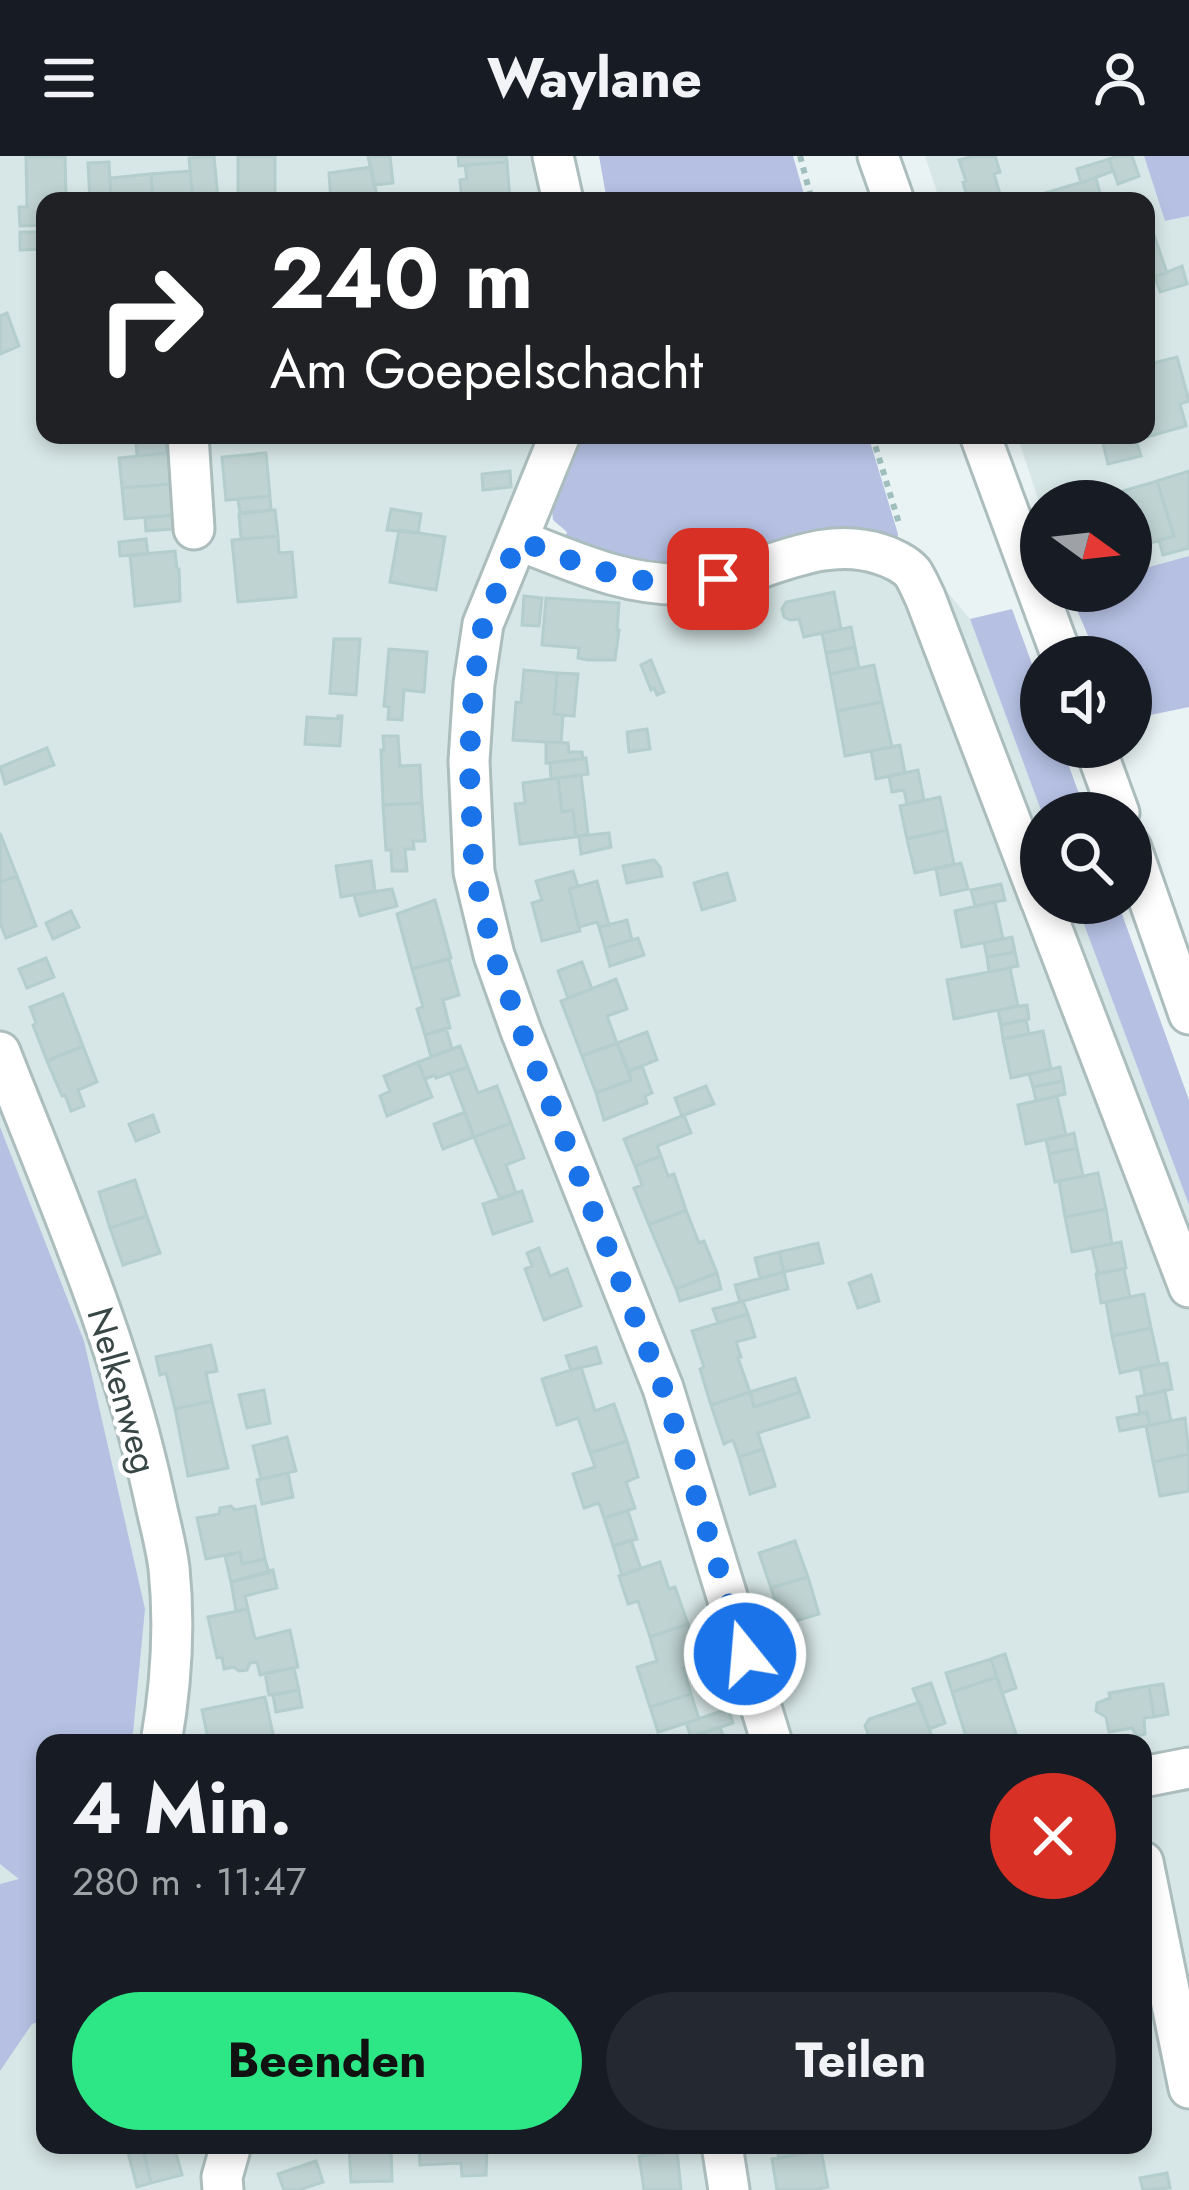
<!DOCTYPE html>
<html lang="de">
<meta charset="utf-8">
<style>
body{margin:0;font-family:Jost,sans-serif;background:#242831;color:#f1f3f6;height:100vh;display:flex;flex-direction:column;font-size:45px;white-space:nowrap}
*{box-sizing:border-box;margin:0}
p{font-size:39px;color:#9ea1a6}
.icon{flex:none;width:66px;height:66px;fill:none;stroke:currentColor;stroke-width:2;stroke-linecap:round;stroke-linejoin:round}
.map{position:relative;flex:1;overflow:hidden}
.drawer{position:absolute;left:36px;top:1578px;width:1116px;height:420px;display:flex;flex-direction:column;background:#171b24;border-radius:24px;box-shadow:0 6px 18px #0003}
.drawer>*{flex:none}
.hud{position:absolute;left:36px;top:36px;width:1119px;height:252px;border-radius:24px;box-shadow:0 6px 18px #0003;background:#202124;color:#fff;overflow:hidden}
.needle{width:78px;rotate:105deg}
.fabs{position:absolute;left:1020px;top:324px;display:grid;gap:24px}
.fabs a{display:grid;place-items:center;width:132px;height:132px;border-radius:50%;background:#171b24;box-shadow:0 6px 18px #0003;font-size:60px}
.pin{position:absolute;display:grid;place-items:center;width:102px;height:102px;color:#fff;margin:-51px;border-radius:24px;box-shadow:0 6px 18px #0006}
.me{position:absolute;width:132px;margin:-66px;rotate:343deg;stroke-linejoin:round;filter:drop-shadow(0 0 9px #0008)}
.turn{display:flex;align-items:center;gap:42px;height:252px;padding:0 36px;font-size:54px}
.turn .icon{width:156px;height:156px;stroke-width:2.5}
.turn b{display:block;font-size:84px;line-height:102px}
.round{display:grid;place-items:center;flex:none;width:126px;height:126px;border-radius:63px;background:#242831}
.headline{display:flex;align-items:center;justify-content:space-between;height:204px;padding:0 36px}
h1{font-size:72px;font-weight:700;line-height:90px}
.button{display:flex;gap:24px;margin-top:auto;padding:24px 36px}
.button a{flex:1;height:138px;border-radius:72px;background:#2de685;color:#111;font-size:48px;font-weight:700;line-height:138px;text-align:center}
.button a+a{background:#242831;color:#f1f3f6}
header{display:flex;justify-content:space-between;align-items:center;height:156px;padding:0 36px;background:#171b24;font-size:54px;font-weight:700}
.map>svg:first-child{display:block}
.residential{fill:#d7e6e6;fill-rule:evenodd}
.green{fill:#b5c0e3}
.building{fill:#bfd3d2;stroke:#b3cecc;stroke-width:3}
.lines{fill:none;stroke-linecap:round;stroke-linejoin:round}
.minor-casing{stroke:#acbdbd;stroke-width:45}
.path{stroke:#9fbebd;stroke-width:6;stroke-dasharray:6 6;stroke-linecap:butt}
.minor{stroke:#fff;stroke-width:39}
.route{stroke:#1a73e8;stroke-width:21;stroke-dasharray:0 37.8}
.labels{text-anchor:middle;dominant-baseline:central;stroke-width:9;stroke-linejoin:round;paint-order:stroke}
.street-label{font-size:36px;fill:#384645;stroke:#fff}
</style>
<header><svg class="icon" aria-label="menu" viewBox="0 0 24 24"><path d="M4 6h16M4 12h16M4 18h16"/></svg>Waylane<svg class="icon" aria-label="person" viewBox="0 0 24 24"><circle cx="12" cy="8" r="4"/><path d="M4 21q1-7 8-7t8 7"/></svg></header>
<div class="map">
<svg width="1189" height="2034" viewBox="0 0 1189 2034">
<rect width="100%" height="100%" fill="#e9f3f3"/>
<path class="residential" d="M0,0h531l11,45h-497v234h495l-34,85 104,43 309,-5 51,61 72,194 -1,90h35l113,302v985h-1189zM45,1587h1098v402h-1098z
M925,0h219l21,65 24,-5v340l-58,16v-71h-90v7l-24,-73h129v-234h-206z"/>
<path class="green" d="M599,0h194l13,45h-199z
M1144,0h45v60l-24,5z
M579,279h289l30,99 -1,11 -210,31 -125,-29 5,-15 -14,-12 -1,-9z
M1189,400v151l-58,12v-62h-34l-28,-66h62v-19z
M1012,453l29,80v58h21l24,66h-44l-72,-194z
M1076,747h42l71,197v105z
M0,971l84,214 61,268 -13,134h-87v277l-13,4 -32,47v-187l19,-5 -19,-15z"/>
<path class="building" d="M65,0l1,39 -20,1 -1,29 -25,1 -1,-19h8l-1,-50z
M214,0l4,43 -25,2 -4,-43z
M238,0h37v37l-20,1v7h-17z
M368,0h22l3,27 -19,2z
M458,0h48l1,6 -48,4z
M974,0h21l5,16 -6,2 8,27h-34l-5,-19 3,-1 -7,-21z
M1117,0h15l7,20 -21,8 -9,-25z
M1109,3l4,12 -32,12 -4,-14z
M109,6l2,39h-21l-2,-38z
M507,6l3,39h-48l-2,-21 7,-1 -2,-14z
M371,11l7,34h-47l-2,-28z
M190,15l3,30h-40l-2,-27z
M151,18l2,27h-42l-1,-23z
M1096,22l6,23h-55l-2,-8z
M1152,73l15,44 -21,6v-48z
M20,76h25v17l-25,1z
M1182,110l5,18 -27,8 -5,-15z
M7,157l12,33 -19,8v-38z
M1177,201l12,44 -9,3 6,22 -50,14 5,16 -33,8 -7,-29h45v-70z
M165,282l2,15 -30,3 -1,-15z
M168,297l3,31 -49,4 -3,-30z
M266,297l4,43 -44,4 -4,-43z
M510,315l1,16 -28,3 -1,-16z
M1189,315v77l-26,7 -4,-15 15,-4 -17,-55z
M1157,325l17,55 -43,13v-48h-42z
M171,328l3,31 -49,4 -3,-31z
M270,340l1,14 -31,3 -2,-14z
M391,353l30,5 -3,19 -31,-3z
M275,354l3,26 -37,3 -2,-25z
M172,359l1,14 -27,2 -1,-13z
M399,374l46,7 -9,53 -46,-8z
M278,380l1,17 13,-1 4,45 -58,5 -6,-62z
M146,383l2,15 -28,2 -1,-14z
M175,395l2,18h2l1,32 -45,5 -5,-51z
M834,436l7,37 -37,8 -5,-18 -9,1 -6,-3 -2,-8 4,-7z
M524,440l18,2 -3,28 -17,-1z
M546,442l73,5 -2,27h2l-4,30h-27l-10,-2 1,-10 -37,-3z
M851,471l4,20 -29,6 -4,-20z
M334,483h26l-4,56 -26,-2z
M855,491l4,21 -29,6 -4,-21z
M389,493l38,3 -3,40 -20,-2 -2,30 -14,-1 1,-12 -5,-1z
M651,504l13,32 -7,3 -3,-7 -3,2 -10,-25z
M874,509l8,37 -45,9 -7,-37z
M524,514l33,3 -3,41 9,1 -2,28 -48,-3 3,-38 5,1z
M557,517l21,1 -4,42 -20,-2z
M882,546l10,45 -47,9 -8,-45z
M338,560h4l-2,30 -35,-2 2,-27 31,2z
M647,573l3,20 -21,3 -2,-20z
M383,580h15l2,30 20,-1 2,38 -39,2 -2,-55h3z
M546,586l22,1 1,9h13l1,7 -37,4z
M900,589l5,28 -29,6 -5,-28z
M47,592l7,17 -49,19 -5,-17z
M586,602l2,16 -37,5 -1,-16z
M918,614l6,30 -17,4 -3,-14 -12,2 -3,-16z
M581,619l7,59 -12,3 -3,-27 -11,2 -4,-34z
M558,622l4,34 11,-2 3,27 -56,7 -5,-40 10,-1 -2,-20z
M940,641l7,33 -40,9 -7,-33z
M422,647l3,38h-12l1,8h-9l2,22h-15l-1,-21h-5l-3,-45z
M947,674l7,34 -39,9 -8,-34z
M0,677l17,43 -17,6z
M609,677l2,14 -30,7 -2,-18z
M654,704l6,7 2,9 -35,7 -4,-17z
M371,705l4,30 -34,6 -5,-31z
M961,707l7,26 -27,6 -5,-26z
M573,715l5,16 -9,2 11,42 -38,10 -10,-38 10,-3 -6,-19z
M727,717l8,27 -33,10 -8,-27z
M17,720l19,50 -30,12 -6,-15v-41z
M597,725l12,44 -10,2 -2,-5 -18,5 -10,-38z
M1001,728l4,16 -30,6 -4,-16z
M392,733l5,17 -37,10 -6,-21z
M435,744l16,58 -39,11 -15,-55z
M995,746l8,37 -41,8 -7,-36z
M71,755l8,16 -26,12 -7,-16z
M627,764l5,20 -27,8 -6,-21z
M1012,781l3,15 -28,5 -3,-14z
M638,782l6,17 -34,11 -5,-18z
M1015,796l3,14 -29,6 -2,-15z
M46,802l8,19 -27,11 -8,-19z
M449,803l10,36 -16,5 7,28 -25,7 -8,-26 6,-2 -11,-38z
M582,806l10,27 -24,9 -10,-27z
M1010,812l8,38 -64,13 -7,-39z
M616,823l11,30 -20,7 10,27 -35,13 -21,-55z
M63,838l20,52 -36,15 -14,-36 3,-2 -6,-16z
M1027,849l2,14 -28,6 -3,-15z
M1026,864l3,14 -26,5 -2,-14z
M446,872l6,21 -21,8 -6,-22z
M1043,875l8,38 -40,9 -8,-39z
M647,876l10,28 -28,11 -12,-28z
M617,887l14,37 -35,13 -14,-37z
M83,890l14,36 -19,8 6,16 -13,5 -6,-16 -3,1 -15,-35z
M460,890l8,21 -32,11 -1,-3 -10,4 -7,-17z
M418,906l14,35 -45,19 -7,-20 10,-5 -6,-15z
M642,910l10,27 -7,3 2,7 -43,17 -8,-27 35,-13 -2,-9z
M468,911l10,26 19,-7 14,37 -37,14 -24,-64z
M1060,911l3,14 -30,6 -4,-13z
M1063,925l2,13 -29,7 -3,-14z
M706,930l8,18 -32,12 -7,-18z
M1057,940l9,39 -40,9 -8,-39z
M465,956l9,25 -31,12 -9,-25z
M153,959l6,17 -23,9 -7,-17z
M684,959l7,18 -34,13 4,10 -26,10 -11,-27z
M511,967l13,35 -18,7 10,28 -16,6 -26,-62z
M1074,977l3,15 -28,6 -3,-14z
M1077,992l6,28 -28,6 -6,-28z
M661,1000l7,20 6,-2 12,36 -37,15 -15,-37 8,-3 -7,-19z
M1098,1017l8,36 -41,8 -6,-36z
M135,1024l12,36 -37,12 -11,-36z
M522,1035l10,30 -39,13 -10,-30z
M1106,1053l6,35 -40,8 -7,-35z
M686,1054l13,33 5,-2 13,32 -41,16 -27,-64z
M147,1060l13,37 -37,12 -13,-37z
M1121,1086l5,26 -28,6 -6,-26z
M818,1087l5,20 -39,9 -5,-20z
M539,1092l11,28 17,-7 14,37 -37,14 -19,-51 7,-3 -5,-13z
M779,1096l5,20 -24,6 -5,-20z
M1124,1113l6,28 -29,6 -5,-29z
M784,1116l4,17 -48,13 -5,-17z
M717,1117l4,16 -41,12 -4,-12z
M871,1119l8,26 -21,7 -9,-25z
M1144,1138l7,34 -39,8 -6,-34z
M743,1145l5,13 -30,9 -5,-14z
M748,1158l7,23 -19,5 5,15 -3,1 12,34 -39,13 -11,-36 4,-2 -12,-36z
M1151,1172l8,36 -39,9 -8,-37z
M211,1189l6,26 -11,2 6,28 -37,8 -9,-36 -6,2 -4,-18z
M596,1191l5,16 -30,7 -5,-14z
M1167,1207l5,26 -27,6 -5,-27z
M581,1211l14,44 19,-7 13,37 -37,12 -12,-35 -21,7 -15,-46z
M795,1222l5,14 -46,15 -4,-15z
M264,1234l6,33 -23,5 -8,-33z
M1165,1235l6,30 -21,4 -3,-13 -7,2 -3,-17z
M750,1236l4,15 46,-15 9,25 -51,16 5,16 -24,8 -6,-17 -9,4 -13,-39z
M212,1245l16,67 -40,8 -13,-67z
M1147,1256l3,13 -30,6 -3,-13z
M1185,1262l4,36 -36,8 -7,-36z
M287,1281l9,34 -35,8 -8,-33z
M627,1285l11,36 -12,5 9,26 -31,10 -5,-15 -15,5 -11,-34 22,-7 -5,-14z
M763,1293l12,37 -25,8 -11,-37z
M1189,1298v37l-29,5 -7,-34z
M288,1317l5,24 -31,7 -5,-24z
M231,1350l4,4 20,-4 10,53 -23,5 -2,-12 -34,7 -9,-41 22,-4 1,-6z
M628,1355l9,28 -24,7 -9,-28z
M631,1384l10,29 -19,6 -9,-29z
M795,1385l13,36 -37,11 -12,-35z
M240,1396l2,12 23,-5 4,14 -38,9 -6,-26z
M660,1406l9,27 6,-2 13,37 -38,13 -12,-36 -10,3 -9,-28z
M273,1414l4,18 -32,8 3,13 -12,2 -5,-29z
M808,1421l11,37 -36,11 -12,-37z
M248,1453l7,30 35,-9 8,37 -38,8 -3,-13 -7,1 -3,7 -8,1 -5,-4 -10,2 -2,-12 -5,1 -9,-41z
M688,1468l12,38 -17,6 8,26 -41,13 -13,-40 20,-6 -7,-24z
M1005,1498l11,34 -14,5 -11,-34z
M991,1503l6,18 -45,15 -6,-19z
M294,1512l5,22 -30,5 -4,-22z
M997,1521l19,57 -27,9h-21l-16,-51z
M931,1527l14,40 -16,6 -16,-40z
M1163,1528l5,30 -14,3 -5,-31z
M1149,1530l5,31 -10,1 1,16 -8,2 -5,-8 -23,4 -3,-15 -10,-6 1,-8 13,-5 -1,-5z
M299,1534l3,17 -26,5 -3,-17z
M691,1538l8,25 -41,13 -8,-25z
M265,1541l10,46h-66l-7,-33z
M920,1546l14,41h-53l-1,-3 -4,2 -6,-3 -5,-13 4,-7z
M728,1553l5,14 -42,14 -5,-14z
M720,1571l6,16h-53l18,-6z
M126,1989h16l9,38 -14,4z
M142,1989h32l8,30 -31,8z
M349,1989h42l1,36 -41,1z
M419,1989h68l-1,30 -24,1 -1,-13 -41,2z
M776,1989h44l1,5 -42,8z
M821,1994l7,37 -14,3h-37l-5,-31z
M677,1995l4,39h-37l-5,-34z
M316,2005l7,21 -24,8h-15l-6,-16z
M1167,2017l3,15 -27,2 -3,-12z"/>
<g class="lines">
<g class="minor-casing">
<path id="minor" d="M553,0l10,45
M878,0l16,45
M188,279l6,94
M560,279l-77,189 -9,60 -5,77 5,111 20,83 27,76 142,357 109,355
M980,279l82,222
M518,384c55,21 109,47 170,44 66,-2 125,-52 192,-30 10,3 25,10 32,18 5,7 9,17 13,25l116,304
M1095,591l24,66
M1131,692l58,166
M1042,747l147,384
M0,896c57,146 121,290 154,444 5,24 12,48 15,72 6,58 2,118 -8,175
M1143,1621l46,-9
M1143,1706l46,226
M722,1989l7,45
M223,2034l-1,-13 9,-32"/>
</g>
<path class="path" d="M800,0l12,45
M872,279l27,88"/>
<use href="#minor" class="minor"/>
</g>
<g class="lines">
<path class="route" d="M718,423c-72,15 -134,-14 -200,-39l-35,85 -9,59 -5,77 5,111 20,83 27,75 142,358 82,266"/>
</g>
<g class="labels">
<g class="street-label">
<text transform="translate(123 1234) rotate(74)">Nelkenweg</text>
</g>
</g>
</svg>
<div class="fabs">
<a><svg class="needle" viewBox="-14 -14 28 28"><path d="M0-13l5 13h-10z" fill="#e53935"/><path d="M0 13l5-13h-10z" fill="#9ea1a6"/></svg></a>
<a><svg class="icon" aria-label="sound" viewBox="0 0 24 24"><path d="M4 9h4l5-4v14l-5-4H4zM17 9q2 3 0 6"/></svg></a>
<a><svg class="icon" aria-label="search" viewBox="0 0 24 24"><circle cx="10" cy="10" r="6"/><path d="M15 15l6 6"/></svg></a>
</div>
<div class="pin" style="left:718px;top:423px;background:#d93025"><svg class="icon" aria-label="arrive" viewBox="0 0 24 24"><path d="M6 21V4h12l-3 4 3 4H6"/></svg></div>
<svg class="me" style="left:745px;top:1498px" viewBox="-20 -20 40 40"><circle r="17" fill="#1a73e8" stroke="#fff" stroke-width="3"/><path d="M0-11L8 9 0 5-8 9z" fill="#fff"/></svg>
<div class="hud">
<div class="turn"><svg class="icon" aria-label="right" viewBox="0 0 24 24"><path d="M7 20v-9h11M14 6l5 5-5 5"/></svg><div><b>240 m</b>Am Goepelschacht</div></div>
</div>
<section class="drawer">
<div class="headline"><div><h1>4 Min.</h1><p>280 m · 11:47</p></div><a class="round" style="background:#d93025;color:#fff"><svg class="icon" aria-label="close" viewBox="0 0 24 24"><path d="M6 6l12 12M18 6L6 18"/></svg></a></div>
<div class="button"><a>Beenden</a><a>Teilen</a></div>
</section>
</div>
